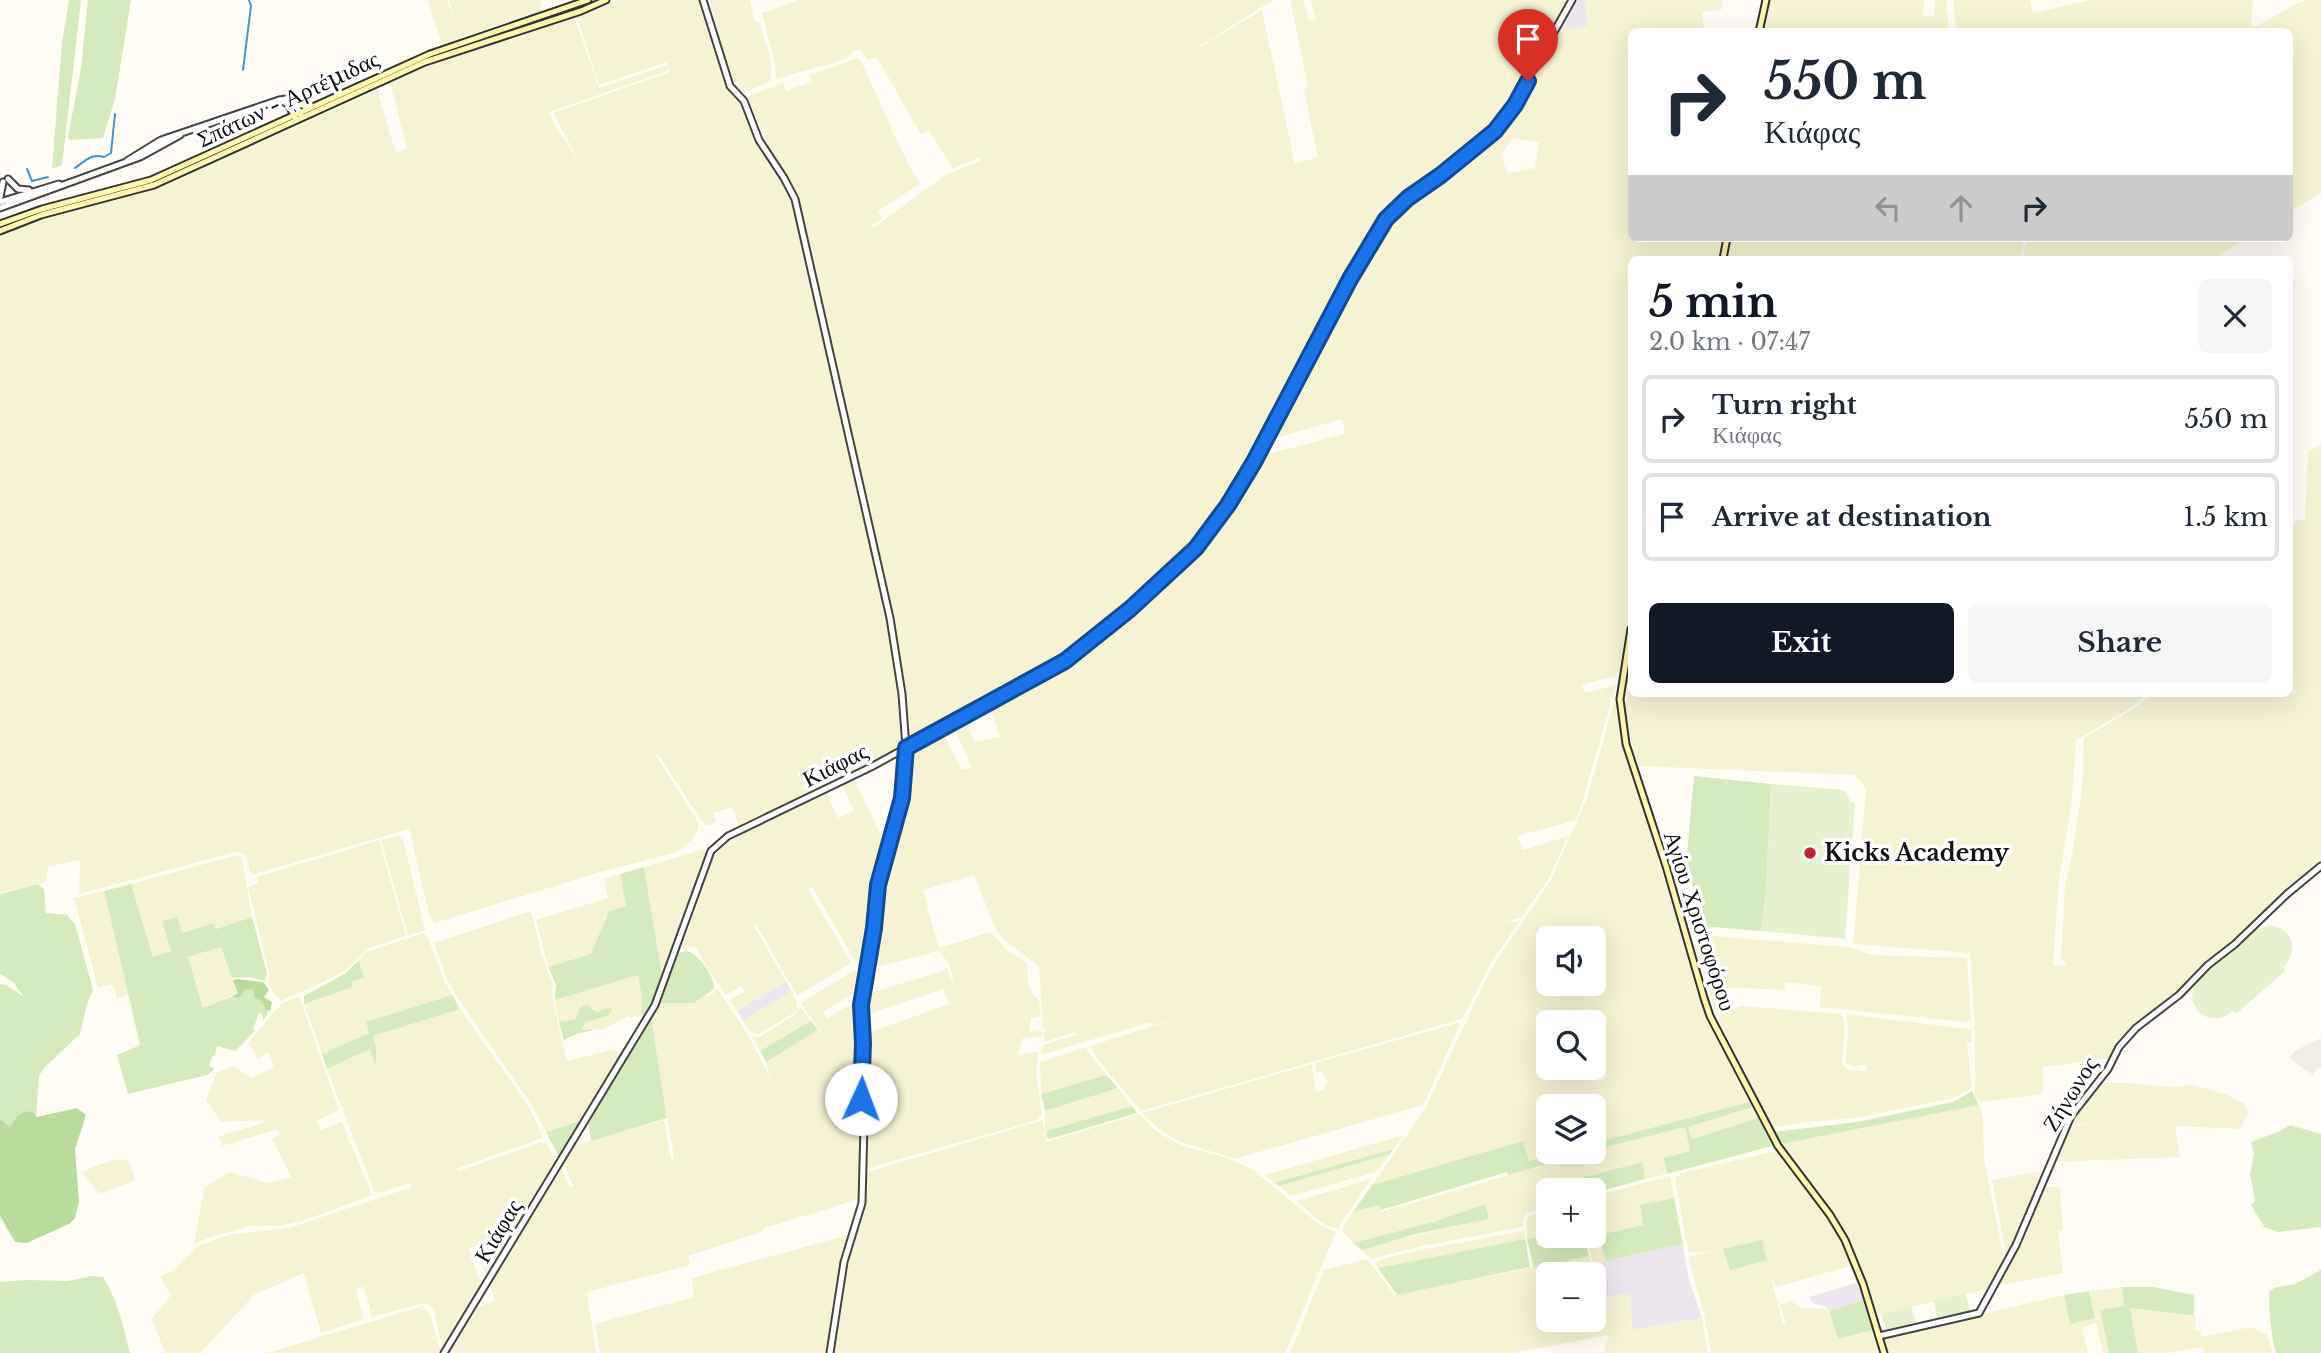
<!DOCTYPE html>
<meta charset="utf-8">
<style>
body{margin:0;font-family:"Libre Baskerville",serif;background:#f6f6f7;color:#1f2937;height:100vh;display:flex;flex-direction:column;font-size:26px;white-space:nowrap}
*{box-sizing:border-box;margin:0}
p{font-size:23px;color:#747a83}
.icon{flex:none;width:38px;height:38px;fill:none;stroke:currentColor;stroke-width:2;stroke-linecap:round;stroke-linejoin:round}
.map{position:relative;flex:1;overflow:hidden}
.details{position:absolute;left:1628px;top:256px;width:665px;height:441px;display:flex;flex-direction:column;background:#fff;border-radius:10px;box-shadow:0 7px 28px #0002}
.details>*{flex:none}
.guide{position:absolute;left:1628px;top:28px;width:665px;height:214px;border-radius:10px;box-shadow:0 7px 28px #0002;background:#fff;color:#1f2937;overflow:hidden}
.fabs{position:absolute;left:1536px;top:926px;display:grid;gap:14px}
.fabs a{display:grid;place-items:center;width:70px;height:70px;border-radius:10px;background:#fff;box-shadow:0 7px 28px #0002;font-size:35px}
.pin{position:absolute;display:grid;place-items:center;width:60px;height:60px;color:#fff;margin:-72px -30px;border-radius:50% 50% 50% 0;rotate:-45deg;box-shadow:0 0 7px #0007}
.pin .icon{rotate:45deg}
.me{position:absolute;width:77px;margin:-38px;rotate:2deg;stroke-linejoin:round;filter:drop-shadow(0 0 5px #0008)}
.turn{display:flex;align-items:center;gap:24px;height:147px;padding:0 21px;font-size:32px}
.turn .icon{width:91px;height:91px;stroke-width:2.5}
.turn b{display:block;font-size:49px;line-height:60px}
.lanes{display:flex;align-items:center;height:66px;padding:0 21px;background:#0003;justify-content:center;gap:35px;direction:ltr}
.lanes .off{opacity:.35}
.round{display:grid;place-items:center;flex:none;width:74px;height:74px;border-radius:10px;background:#f6f6f7}
.overview{display:flex;align-items:center;justify-content:space-between;height:119px;padding:0 21px}
h1{font-size:42px;font-weight:700;line-height:52px;color:#111827}
.cta{display:flex;gap:14px;margin-top:auto;padding:14px 21px}
.cta a{flex:1;height:80px;border-radius:10px;background:#111827;color:#fff;font-size:28px;font-weight:700;line-height:80px;text-align:center}
.cta a+a{background:#f6f6f7;color:#1f2937}
ul{padding:0;list-style:none}
li{display:flex;align-items:center;gap:21px;height:88px;margin:0 14px 10px;padding:0 7px;border:4px solid #e0e1e3;border-radius:10px}
li div{flex:1}
li b{display:block;font-size:26px}
li em{font-style:normal}
.map>svg:first-child{display:block}
.industrial{fill:#eee6ef}
.farmland{fill:#f6f3d4;fill-rule:evenodd}
.green{fill:#d5ebbd}
.forest{fill:#b9dc9c}
.pitch{fill:#e6f2cf}
.plaza{fill:#f1ede2}
.lines{fill:none;stroke-linecap:round;stroke-linejoin:round}
.stream{stroke:#3f96cf;stroke-width:2}
.tertiary-casing{stroke:#444;stroke-width:9}
.secondary-casing{stroke:#333;stroke-width:9}
.tertiary{stroke:#fff;stroke-width:5}
.secondary{stroke:#fff6b0;stroke-width:5}
.route-casing{stroke:#114b97;stroke-width:18}
.route{stroke:#1a73e8;stroke-width:12}
.poi-dot{fill:#c4262e;stroke:#fff;stroke-width:2.5}
.labels{text-anchor:middle;dominant-baseline:central;stroke-width:7;stroke-linejoin:round;paint-order:stroke}
.street-label{font-size:23px;fill:#111;stroke:#fff}
.poi-label{font-size:23px;font-weight:bold;fill:#111;stroke:#fff;text-anchor:start}
</style>
<div class="map">
<svg width="2321" height="1353" viewBox="0 0 2321 1353">
<rect width="100%" height="100%" fill="#fffdf5"/>
<path class="industrial" d="M1575,0h10l3,27 -31,3z
M786,981l6,10 -49,30 -6,-10z
M1683,1244l6,36 13,38 -70,12 -2,-37 -36,8v-27h-17l14,-4 -1,-6z
M1859,1282l6,18 -36,11 -2,-4 -13,-3 -5,-7z"/>
<path class="farmland" d="M428,0h19l14,39 -19,6z
M449,0h91l2,11 -80,26 -7,-14z
M619,0h80l25,82 9,14 10,9 21,51 12,15 13,23 17,61 5,-2 -17,-68 -22,-31 -25,-58 36,-14 3,9 26,-9 -2,-7 48,-17 3,3 47,103 12,20 -42,27 4,8 -10,6 1,3 71,-52 37,-16 -1,-3 -27,12 -24,-39 -8,5 -44,-78 -10,3 -6,-11 -7,2 -6,6 -11,5 -62,17 1,-8 -3,-17 -11,-41 37,-13h474l-102,64 91,-54 33,154 23,-7 -14,-67 4,-4 -18,-86h13l6,21 7,-2 -5,-19h256l-51,96 -18,26 -26,24 -75,57 -17,21 -33,55 -98,188 -39,60 -71,69 -69,58 -70,40 -151,82 -110,52 -7,-21 -19,6 3,9 -10,4 -3,-3 -45,-69h-3l43,68v6l-5,11 -10,9 -10,5 -76,20 -162,50 -5,-5 -21,-89 -154,45 -5,-2 -4,-16 -6,-4h-5l-156,42 1,-34 -32,7 -3,15 -45,11v-659l39,-15 126,-34 212,-95 19,63 11,-5 -17,-65 49,-22 135,-45 25,72 68,-23 1,6 -119,41 7,15 24,36 -27,-50 117,-41 -3,-10 -68,23 -22,-68z
M709,0h41l5,22h4l12,39v20l-30,13 -10,-12z
M1585,0h136l2,9 -21,3 2,19 -73,1v98l-2,1 2,107h94l-4,21h-90v365l-8,41 -7,11 -34,9 3,8 31,-8 -35,121 -5,14 -59,16 6,14 45,-14 -19,42 -27,39 -16,5 14,-1 -30,43 -28,55 -321,92 -43,-51 -8,-14 91,-29 -29,8 -1,-3 -110,33 2,-10 35,-11 -2,-2 -32,10 -5,-76 -30,-22 -13,-14 -22,-55 -51,15 13,49 3,9 51,-16 17,18 20,13 1,21 6,12 5,4 2,16 -10,2 -2,15 13,-3v7l-19,1 -6,18 22,-5 -3,21 6,42 -5,6 -172,49 -3,-79 2,-56 86,-30 -7,-15 -80,27 1,-21 78,-24 5,-4 8,24 -5,-26 -11,-14 -70,18 -5,7 -52,-89 -3,3 42,73 -54,33 -41,-72 -2,2 32,55 -49,30 -8,-11 16,-8 -3,-6 -16,9 -22,-32 -7,-14 -5,-2 -10,2 32,-94 22,-19 90,-44 12,26 16,-7 -12,-27 12,-5 25,53 19,-7 9,-35 3,-42 32,-16 20,38 10,-3 -19,-41 13,-6 8,22 26,-5 -10,-31 77,-43 78,-62 59,-55 14,-18 20,-28 25,-45 82,-21 -3,-15 -70,20 74,-143 47,-79 26,-24 64,-46 30,-31 44,-86 31,-4zM1513,139l26,3 -4,26 -27,5 -7,-18z
M1771,0h153l-1,16 11,1 1,-17h11l3,31 -185,-1z
M1953,0h77l3,13 57,-13h163l-2,26 8,-1 35,-20 13,-5h14v193l-32,19v-180l-333,-1z
M1731,238h294l-5,21h-292z
M2027,238h220l-34,21h-190z
M2321,444v418l-43,37 -46,45 -32,26 -23,24 -45,34 -18,20 -5,10 -66,9v27l-62,8 -4,-3 -2,-8v-63l-5,-75 -117,-9 13,-155 -11,-14 -216,-9 -8,-27 -6,-31 6,-47v32h517l-22,18 -50,29 -4,60 -13,79 -6,86 11,1 2,-3 -5,-5 4,-73 7,-30 10,-65 2,-52 54,-32 16,-13h135v-141l3,-30 13,-3 3,-67z
M1618,688v20l4,28 76,257 55,108 -159,42v-37h-45v46h15l-36,9 -6,-19 -150,43 54,-78 56,-120 16,-29 53,-78 36,-82zM1549,938h45v46h-45zM1549,1022h45v46h-45z
M398,836l5,4 22,90 -17,6 -27,-96z
M379,840l27,96 -37,12 -22,21 -15,9 -51,23 -12,-15v-12l-21,-87 10,-4 -1,-6z
M705,849l2,5 -44,126 -19,-113z
M238,855l4,4 10,58 -37,12 -2,-6 -32,10 -18,-12 8,30 -18,6 -22,-73z
M620,874l6,32 -21,10 -4,17 -10,21 -43,13 -12,-47 72,-22 -4,-19z
M104,891l24,104 -11,4 -5,-15 -14,3 -24,-89z
M531,911l11,44 11,30 -2,7 16,69 43,-11 15,1 -42,69 -37,12 -15,-28 -72,-104 -12,-21 -13,-36z
M424,933l4,4 13,37 11,21 -86,27 3,11 -47,21 -18,-50 48,-17v-5l12,-4 -5,-18 7,-8z
M1713,936l135,11 25,8 94,3 4,62 -6,2 -145,-15 1,-21 -35,-4 -2,8 -62,-3 6,18 -13,5 -21,-65 3,-4z
M221,947l17,46 -35,15 -15,-51z
M855,970l6,10 -1,9 -37,23 5,6 31,-19 3,126 -2,74 -96,29 -3,4 -73,24 2,9 -103,27 9,61h-147l29,-46 17,-6 -5,-17 71,-115 9,18 3,-1 -9,-22 11,-19 89,-25 7,39 3,-1 -23,-141 8,-14h37l8,-7 9,-2 4,-6 30,45 24,46 -5,-17 44,-27 8,-5 4,4 -21,-31z
M638,975l4,22v19l-5,1 -3,-2 -1,3 -5,-2 -25,14 -11,-2 -10,2 4,-8 22,-6 3,-8 -14,4 -4,-5 -17,12 -17,3 -4,-22z
M792,991l5,12v8l-38,23 -9,-2 -7,-11z
M299,996l40,114 -23,11 4,9 22,-8 30,73 -64,24 -27,7h-32l-41,12 -14,6 10,-56 25,-16 39,11 23,-6 -19,-39 8,-3 -2,-6 -56,17 -3,-10 44,-13v-3l-42,2 -15,-22 11,-28 17,-6 17,12 23,-10 -6,-16 -10,7 -10,-16 33,-39z
M800,1006l11,15 -51,30 -8,-14h7l37,-23z
M1742,1006l98,8 3,3 2,11 -3,36 6,6 19,1 -1,-7 -12,3 -9,-5 3,-26 -1,-22 121,15 3,2 1,10 -5,2 5,45 -18,10 -98,20 -52,4 -31,6 -55,-109 2,-4 9,-5z
M460,1009l67,95 16,31 -1,3 -86,31 4,2 81,-29 6,2 10,19 -66,110 -5,2 -10,-29 -7,2 13,40 -39,63 -9,-40 -5,-6 -6,-2 -51,14 -8,-31 -8,4 8,29 -43,14 -17,-60 -49,21 -55,59h-35l-13,-34 19,-24 -11,-19 13,-5 23,-24 32,-12 61,-7 123,-41 -2,-4 -31,10 -5,-2 -47,-122 44,-20 4,13 2,-1v-10l-4,-15z
M1458,1023l2,2 -37,80 -188,54 -57,-18 -18,-11 -18,-17 170,-49 3,25 2,3 7,-2 3,-9 -5,-10 -6,2 -1,-10z
M1085,1047l21,28 -65,19 -1,-32z
M2100,1083h29l40,4 25,-2 33,10 17,8 5,9 -9,17 -65,-3 5,31 -126,5 18,-38 30,-1h-30l6,-13z
M1118,1088l14,18 -87,25 1,11 93,-28 17,17 24,14 44,12 28,12 68,56 16,7 -51,121h-685l-5,-29 99,-27 -2,-19 163,-45 10,-28 2,-33 176,-52 2,11v-20z
M1979,1105l4,13 1,41 21,104 -13,25 -116,27 -12,-39 -18,-40 -65,-92z
M1756,1106l6,11 -70,23 -4,-13z
M1685,1127l5,24 -25,7 2,16 -22,5 -4,-17 -60,16 1,4 -25,8h-8v17l-22,6 -4,7v7l-101,19 -51,13 -9,-9 11,-5 115,-26 -3,-15 -65,22 -67,17 -10,-11v-5l10,-15 26,-7 3,7 213,-62z
M1404,1135l-10,14 -120,34 -9,-8z
M1779,1150l59,83 15,32 -77,22 -5,-10 12,48 3,-1 -6,-19 12,-4 9,7 27,1 10,30 37,-10 7,24h-171l-7,-39 -16,-57 25,-6 -17,2 -8,-1 -13,-74 7,-5z
M1390,1154l-14,18 -85,24 -12,-10z
M114,1160h15l6,20 -35,14 -18,-21 12,-7z
M2043,1171l-12,28 -24,61 -15,-80z
M1670,1176l4,22 -34,7 3,20 -44,10 6,26 -12,3 -6,-28h7v-40z
M1371,1179l-33,49 -8,-1 -9,-5 -24,-21z
M2042,1187h18l3,43 -5,2 5,41 -65,13 20,-40z
M1549,1210v24l-22,5 -1,-15 2,-7z
M1524,1231l1,8 -147,29 -3,-4 7,-5 43,-10z
M1589,1256l2,14 -14,4h-28v7l-11,3 1,28 10,-1v9h45v-19l36,-8 2,37 70,-12 6,35h-110l6,-1 5,-17 -97,18h-222l34,-83 43,-11 28,36z
M2122,1287l2,20 -24,4 9,42h-6l-7,-30 -14,4 6,26h-200l-4,-14v-2l180,-42 6,29 25,-6 -6,-27z
M423,1306l7,9 11,38h-174z
M2130,1308l66,9 -1,14h5l2,6 49,-10 16,8 6,18h-69l-1,-6 -36,6h-29z"/>
<path class="green" d="M69,0h12l-19,165 -10,4 10,-127z
M88,0h43l-16,99 -12,39 -33,2 -2,-3 13,-69z
M1694,776l77,8 -5,108 -5,39 -48,-4 -8,2 -19,-65z
M644,867l19,113 -17,35 -4,1v-19l-4,-22 -83,25 1,-15 -8,-18 43,-13 18,-43 17,-5 -6,-32z
M38,884l6,5 2,24 21,2 8,9 18,66 -6,14 -7,30 -36,34 -5,8 -3,41 -11,-6 -8,5 -7,12 -10,-9v-135l6,1 18,12 -11,-15 -13,-8v-80z
M131,884l22,73 18,-6 -9,-30 15,-4 5,16 31,-10 3,6 36,-12 15,56 -2,8 -15,-4 -18,1 -11,-31 -33,10 15,51 30,-12 1,3 10,-10 11,1 13,23 -5,8v-5l-4,-4 -6,18h3l-21,21 -18,-5 -2,9 -3,2 -3,9 6,3 -8,6 -79,19 -11,-39 23,-10 -36,-154z
M687,951c12,3 28,26 27,38l-20,14h-35l18,-50z
M359,960l5,18 -12,4 1,5 -49,17v-8l42,-23z
M452,995l8,14 -87,27 4,15 -1,5 1,6 -2,1 -5,-14 -43,20 -5,-15 47,-21 -3,-11z
M586,1004l11,8 14,-5 1,4 -4,5 -22,6 -4,8 14,-2c-12,7 -23,4 -32,13l-5,-19 17,-3 3,-10z
M651,1017l16,101 -76,23 -3,-19z
M811,1021l7,9 -52,32 -6,-11z
M1106,1075l12,13 -73,23 -4,-17z
M1972,1091l7,14 -198,39 -7,-12 83,-10 96,-20z
M1753,1101l3,5 -68,21 4,12 70,-22 14,28 -109,29 -3,-16 26,-7 -5,-24 -91,23v-7z
M1132,1106l5,7 -87,26 -3,-1 -1,-7z
M583,1120l-22,36 -3,-1 -12,-23z
M2290,1125l31,9v93l-43,5 -14,-5 -13,-22 4,-4 -5,-27 4,-20 -3,-12 29,-11z
M1523,1141l6,20 35,-9h25l-81,23 -1,-3 -126,38 -2,-5 -26,7 19,-27z
M1394,1149l-4,5 -111,32 -5,-3z
M1642,1162l3,17 -51,14v-3h-37l25,-8 -1,-4z
M1674,1198l9,46 -78,17 -6,-26 44,-10 -3,-20z
M1485,1204l4,15 -73,15 -54,16 -9,-7 80,-21z
M1549,1234l6,2 3,11 27,-6 4,15 -55,12 -7,-29z
M1525,1239l5,28 -133,28 -19,-27z
M1762,1240l5,20 -37,10 -7,-21z
M2321,1270v83h-45c-5,-17 -7,-43 -7,-61l5,-4 21,-4z
M92,1276l11,1c15,24 20,49 27,76h-130v-71l26,-2 42,1z
M2122,1287h31l41,8v21l-64,-8 8,45h-29l-9,-43 24,-4z
M2089,1291l6,27 -25,6 -6,-29z
M1865,1300l10,29 -37,10 -9,-28z"/>
<path class="forest" d="M237,979l26,3 6,8 -5,7 8,5 -2,9 -4,-1 -5,-9 -7,-4v-7l-10,-1 -2,7 -8,2 -1,-2 5,-3 -5,-13z
M77,1108l9,7 -11,34 4,53 -4,16 -6,6 -42,19 -12,-1 -15,-26v-97l10,8 7,-11 8,-5 8,2 4,4z"/>
<path class="pitch" d="M1771,784l74,6 5,11 5,3 -10,135 -84,-8 5,-39z
M2269,925c24,3 31,26 14,42l2,4 -49,43 -3,-3c-11,9 -22,10 -34,2l-7,-13 1,-11 7,-10 54,-48z
M1966,1293l4,18 -33,7 -3,-18z
M1911,1306l5,16 -30,8 -5,-16z"/>
<path class="plaza" d="M2321,1038v30h-4l-4,7 -24,-17 7,-8z"/>
<g class="lines">
<path class="stream" d="M243,70l8,-64 -2,-6
M75,168c10,-7 17,-15 29,-11l7,-4 4,-39
M27,169l5,12 16,-4"/>
<g class="tertiary-casing">
<path id="tertiary" d="M703,0l27,86 14,15 15,39 25,38 11,21 95,419 12,76 4,54 -6,62 -22,75 -4,43 -13,77 2,38 -3,43 4,39 -2,78 -18,59 -14,91
M282,101l6,3 7,13
M127,161l34,-21 118,-40 7,-1 8,3 7,13
M8,179l10,10 11,1
M0,197l3,-15
M0,202l59,-18
M0,208l140,-51 40,-22
M1879,1336l100,-23 37,-68 55,-129 37,-47 11,-22 17,-19 43,-33 29,-30 27,-21 52,-50 34,-28
M444,1353l211,-348 56,-154 17,-15 143,-69 194,-106 65,-52 66,-61 32,-43 26,-43 96,-183 36,-60 21,-21 63,-46 34,-31 68,-121"/>
</g>
<g class="secondary-casing">
<path id="secondary" d="M1759,32l7,-32
M295,103l14,4
M0,224l42,-15 109,-29 279,-126 158,-54
M0,231l41,-16 113,-30 271,-123 156,-51 25,-11
M1723,259l4,-21
M1631,629l-11,70 6,45 40,122 38,132 6,18 68,130 52,69 15,25 18,44 21,69"/>
</g>
<use href="#tertiary" class="tertiary"/>
<use href="#secondary" class="secondary"/>
</g>
<g class="lines">
<g class="route-casing">
<path id="route" d="M861,1099l2,-56 -2,-38 13,-77 4,-43 24,-87 4,-50 159,-87 65,-52 66,-61 32,-43 26,-43 96,-183 36,-60 22,-21 33,-23 54,-44 20,-26 13,-24"/>
</g>
<use href="#route" class="route"/>
</g>
<circle class="poi-dot" cx="1810" cy="853" r="7"/>
<g class="labels">
<g class="street-label">
<text transform="translate(288 99) rotate(-25)">Σπάτων - Αρτέμιδας</text>
<text transform="translate(835 765) rotate(-27)">Κιάφας</text>
<text transform="translate(1700 921) rotate(72)">Αγίου Χριστοφόρου</text>
<text transform="translate(2070 1094) rotate(-58)">Ζήνωνος</text>
<text transform="translate(498 1231) rotate(-59)">Κιάφας</text>
</g>
<g class="poi-label">
<text x="1824" y="853">Kicks Academy</text>
</g>
</g>
</svg>
<div class="fabs">
<a><svg class="icon" aria-label="sound" viewBox="0 0 24 24"><path d="M4 9h4l5-4v14l-5-4H4zM17 9q2 3 0 6"/></svg></a>
<a><svg class="icon" aria-label="search" viewBox="0 0 24 24"><circle cx="10" cy="10" r="6"/><path d="M15 15l6 6"/></svg></a>
<a><svg class="icon" aria-label="layers" viewBox="0 0 24 24"><path d="M12 4l9 5-9 5-9-5zM3 14l9 5 9-5"/></svg></a>
<a>+</a>
<a>−</a>
</div>
<div class="pin" style="left:1528px;top:81px;background:#d93025"><svg class="icon" aria-label="arrive" viewBox="0 0 24 24"><path d="M6 21V4h12l-3 4 3 4H6"/></svg></div>
<svg class="me" style="left:861px;top:1099px" viewBox="-20 -20 40 40"><circle r="19" fill="#fff"/><path d="M0-13L10 11 0 6-10 11z" fill="#1a73e8"/></svg>
<div class="guide">
<div class="turn"><svg class="icon" aria-label="right" viewBox="0 0 24 24"><path d="M7 20v-9h11M14 6l5 5-5 5"/></svg><div><b>550 m</b>Κιάφας</div></div>
<div class="lanes"><svg class="icon off" aria-label="left" viewBox="0 0 24 24"><path d="M17 20v-9H6M10 6l-5 5 5 5"/></svg><svg class="icon off" aria-label="ahead" viewBox="0 0 24 24"><path d="M12 20V5M6 11l6-6 6 6"/></svg><svg class="icon" aria-label="right" viewBox="0 0 24 24"><path d="M7 20v-9h11M14 6l5 5-5 5"/></svg></div>
</div>
<section class="details">
<div class="overview"><div><h1>5 min</h1><p>2.0 km · 07:47</p></div><a class="round"><svg class="icon" aria-label="close" viewBox="0 0 24 24"><path d="M6 6l12 12M18 6L6 18"/></svg></a></div>
<ul>
<li><svg class="icon" aria-label="right" viewBox="0 0 24 24"><path d="M7 20v-9h11M14 6l5 5-5 5"/></svg><div><b>Turn right</b><p>Κιάφας</p></div><em>550 m</em></li>
<li><svg class="icon" aria-label="arrive" viewBox="0 0 24 24"><path d="M6 21V4h12l-3 4 3 4H6"/></svg><div><b>Arrive at destination</b></div><em>1.5 km</em></li>
</ul>
<div class="cta"><a>Exit</a><a>Share</a></div>
</section>
</div>
